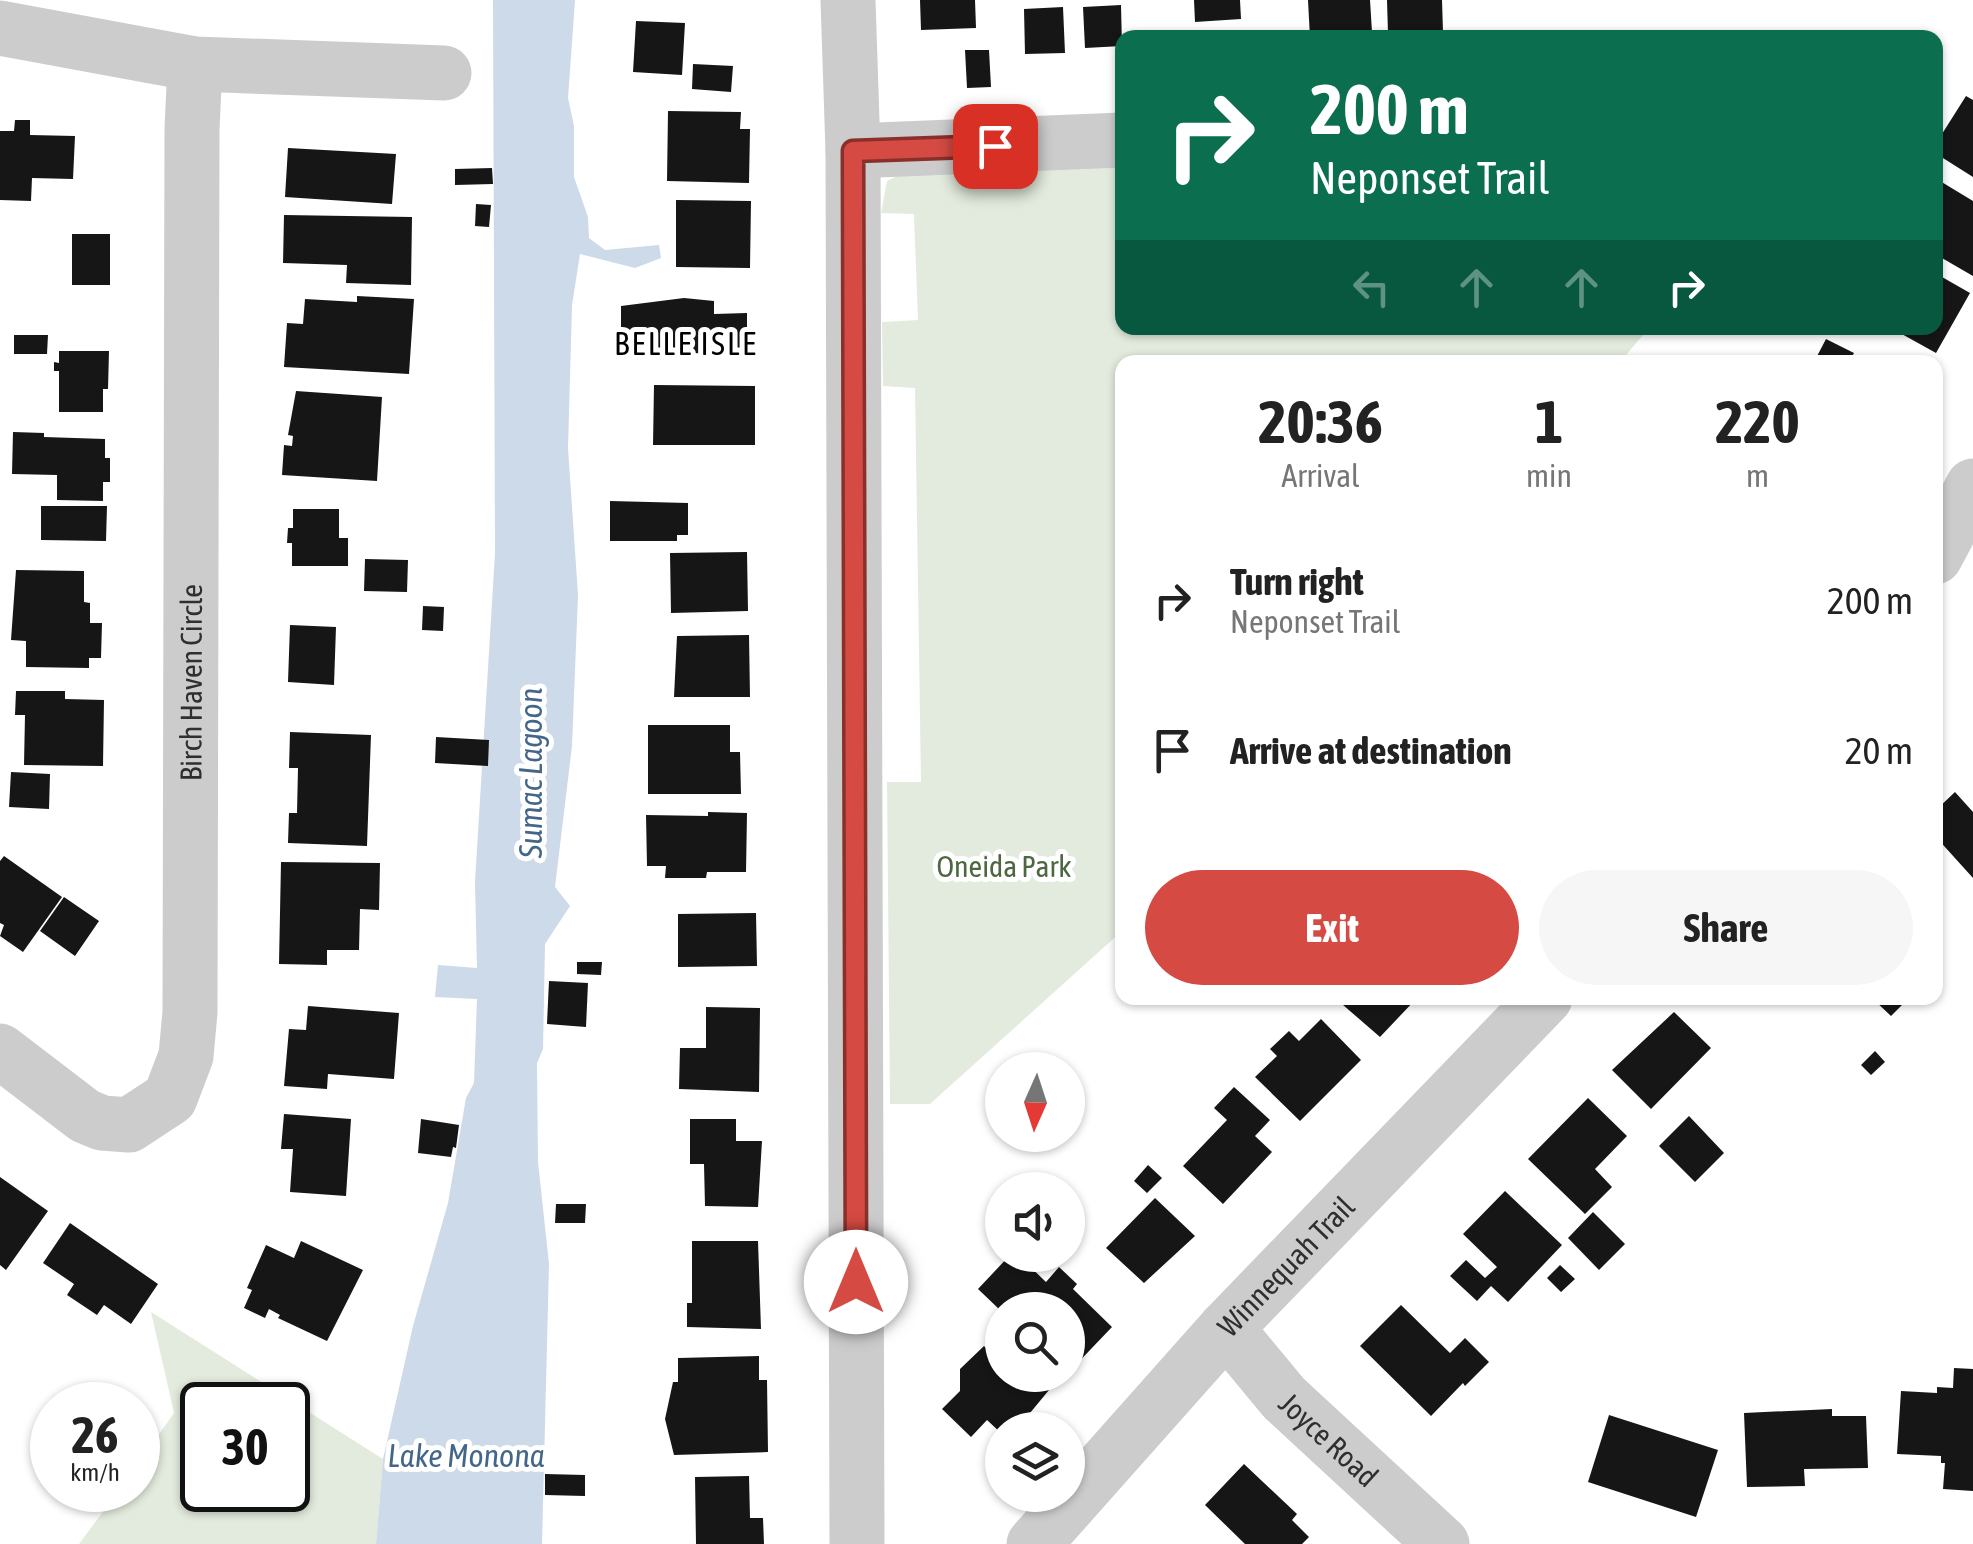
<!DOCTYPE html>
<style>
body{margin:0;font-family:"Asap Condensed",sans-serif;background:#f6f6f6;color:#222;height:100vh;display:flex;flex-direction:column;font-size:38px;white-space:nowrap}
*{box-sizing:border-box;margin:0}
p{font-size:32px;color:#767676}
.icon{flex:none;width:55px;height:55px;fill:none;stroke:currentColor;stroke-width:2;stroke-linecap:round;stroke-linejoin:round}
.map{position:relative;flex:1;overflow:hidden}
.details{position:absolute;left:1115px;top:355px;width:828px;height:650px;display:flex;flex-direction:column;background:#fff;border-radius:20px;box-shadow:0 2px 8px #0004}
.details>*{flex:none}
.banner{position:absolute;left:1115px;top:30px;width:828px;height:305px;border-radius:20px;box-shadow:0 2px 8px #0004;background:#0b6e4f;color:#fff;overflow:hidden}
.needle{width:65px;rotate:183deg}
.fabs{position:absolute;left:985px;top:1052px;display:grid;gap:20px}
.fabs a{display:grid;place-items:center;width:100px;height:100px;border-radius:50%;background:#fff;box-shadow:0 2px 8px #0004;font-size:50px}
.speed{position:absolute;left:30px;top:1382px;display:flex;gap:20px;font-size:50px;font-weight:700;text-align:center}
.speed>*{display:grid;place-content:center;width:130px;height:130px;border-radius:50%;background:#fff;box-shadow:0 2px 8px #0004;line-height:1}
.speed small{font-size:25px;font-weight:400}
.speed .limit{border:5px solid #111;border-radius:15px;background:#fff;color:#111}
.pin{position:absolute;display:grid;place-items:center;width:85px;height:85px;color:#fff;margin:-42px;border-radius:20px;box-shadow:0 5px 15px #0006}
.me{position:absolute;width:110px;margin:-55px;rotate:0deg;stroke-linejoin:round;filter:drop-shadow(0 0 8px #0008)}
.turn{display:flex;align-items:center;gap:35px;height:210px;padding:0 30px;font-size:45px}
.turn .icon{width:130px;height:130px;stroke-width:2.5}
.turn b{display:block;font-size:70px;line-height:85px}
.lanes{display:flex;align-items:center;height:95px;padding:0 30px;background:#0003;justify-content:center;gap:50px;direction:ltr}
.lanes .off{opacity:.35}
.eta{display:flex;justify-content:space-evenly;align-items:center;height:170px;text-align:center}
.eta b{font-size:60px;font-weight:700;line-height:70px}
.primary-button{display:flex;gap:20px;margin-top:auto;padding:20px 30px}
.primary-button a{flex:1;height:115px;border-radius:60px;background:#d54a42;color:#fff;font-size:40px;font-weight:700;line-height:115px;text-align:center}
.primary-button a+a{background:#f6f6f6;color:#222}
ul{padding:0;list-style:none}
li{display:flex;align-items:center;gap:30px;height:150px;padding:0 30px}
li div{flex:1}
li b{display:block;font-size:38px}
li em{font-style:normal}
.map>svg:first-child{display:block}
.green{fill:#e3ebde;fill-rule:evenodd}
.water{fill:#ccdae9}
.building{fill:#161616}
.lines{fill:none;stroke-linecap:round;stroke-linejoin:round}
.minor{stroke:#ccc;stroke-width:55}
.route-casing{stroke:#8a302b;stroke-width:25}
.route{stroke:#d54a42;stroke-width:18}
.labels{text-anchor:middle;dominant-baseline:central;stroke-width:10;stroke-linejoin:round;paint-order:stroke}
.street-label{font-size:30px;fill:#2f2f2f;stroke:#fff}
.park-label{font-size:30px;fill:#4d6740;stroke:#fff}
.neighbourhood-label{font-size:32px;letter-spacing:2.5px;fill:#000;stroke:#fff}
.water-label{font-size:32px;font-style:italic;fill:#44668a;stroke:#fff}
</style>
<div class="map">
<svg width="1973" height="1544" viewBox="0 0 1973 1544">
<rect width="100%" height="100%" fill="#fff"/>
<path class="green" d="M1122,164v164h527l-29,34h-498v569l-192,173h-40l-3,-322h34l-6,-394 -32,-2 -1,-64 36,-2 -4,-106 -33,-1 6,-32 25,-13z
M151,1312l232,147 -7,85h-297l40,-54h19v-26l36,-51zM202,1405h86v85h-86z"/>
<path class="water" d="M493,0h82l-7,98 6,28v51l14,40 1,21 16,12 54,-5 2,13 -26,10 -55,-14 -8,51 -4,143 10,147 -6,151 -17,141 15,19 -25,38 -2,105 -6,14 1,99 11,102 -7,280h-166l7,-85 30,-133 35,-123 18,-105 8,-15 3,-84 -42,-2 3,-32 39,3 -2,-86 20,-329z"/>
<path class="building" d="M920,0h55l1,28 -55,2z
M1194,0h46l1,19 -46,3z
M1308,0h62l2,32 -21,1v5h-41z
M1387,0h55l1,32 -55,2z
M1121,5l1,41 -37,2 -2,-41z
M1063,7l2,46 -40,1 -1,-45z
M636,21l49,2 -3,52 -49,-3z
M965,50h24l2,37 -24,1z
M693,64l40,2 -2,26 -39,-3z
M1966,96l7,4v77l-38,-24v-8z
M668,111l73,1 -1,17h10l-1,54 -82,-2z
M15,120h15v15l45,1 -2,43 -41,-1 -1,23 -31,-1v-69h14z
M288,148l108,6 -4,50 -107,-7z
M492,168l1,16 -38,1v-16z
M1935,178l38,23v75l-38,-22z
M676,200l75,1 -1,67 -74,-1z
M476,204l15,1 -2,22 -14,-1z
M284,215l128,2 -1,68 -65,-2 1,-18 -64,-2z
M72,234h38v51h-38z
M1935,273l35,20 -34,60 -45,-25h44z
M357,296l57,3 -5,75 -125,-7 3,-44 16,1 2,-25 52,3z
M684,298l30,3v13l33,-1v39l-126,3v-49z
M14,335h34l-1,19h-33z
M1826,339l28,14 -5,9h-35z
M59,351h50l-1,38h-5v23h-44v-41h-5v-9l5,1z
M654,385l101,1v59h-102z
M296,391l86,6 -5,84 -95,-6 2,-30 8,1 1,-10 -5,-1z
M13,432l31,1v4l61,2v19h5v24h-7v19l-46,-1v-25l-45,-1z
M610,501l78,2v32h-11v6h-67z
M41,506h66l-1,35 -65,-1z
M293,509h46v29h9v28h-56v-23h-5l1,-15h5z
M747,552l1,59 -77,2 -1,-60z
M365,559l43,1 -1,32 -43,-1z
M16,570l68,1v31l6,1v20h12l-1,35h-12v10l-63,-1v-26l-15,-1z
M423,606l21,1 -1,24 -21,-1z
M290,625l46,2 -2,58 -46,-3z
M749,635l1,62h-76l3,-61z
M16,691h49v8l39,1 -1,66 -79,-1 1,-50h-10z
M648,725h82v27h10l1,42h-93z
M290,732l81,3 -4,111 -79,-3 1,-30h8l1,-45h-9z
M436,737l53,3 -1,26 -53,-3z
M11,772l39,2 -1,35 -40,-2z
M1955,792l18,20v66l-38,-42v-25z
M708,812l39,1 -1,59h-39l-1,6h-41l1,-12h-19l-1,-51 62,1z
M4,856l58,41 -39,55 -23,-16 4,-11 -4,-2v-62z
M281,862l99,1 -1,47 -19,-1 -1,41h-32v15l-48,-1z
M64,897l35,24 -24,35 -35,-25z
M756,913l1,53 -79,1v-53z
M577,962h25l-1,13 -24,-1z
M549,981l39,2 -2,44 -39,-3z
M1335,998h79l2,1 -36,38z
M1872,998h37l-18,18z
M308,1006l91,7 -5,66 -66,-5 -1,15 -43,-3 5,-57 17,1z
M706,1007l54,1 -1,84 -80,-3 1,-41h26z
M1674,1012l37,36 -60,61 -39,-39z
M1321,1019l40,41 -61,61 -45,-44 22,-21 -7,-7 19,-18 10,10z
M1875,1051l10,11 -14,13 -10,-10z
M1234,1087l36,33 -15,16 17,16 -49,52 -40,-38 44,-46 -13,-12z
M1588,1098l39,38 -32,33 17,18 -27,27 -57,-55z
M284,1114l67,5 -5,77 -56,-4 3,-43h-12z
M1689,1116l35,37 -29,29 -36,-36z
M421,1119l38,6 -3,23 -3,-1 -2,10 -33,-4z
M690,1119h46v22h26l-4,66 -53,-1 -1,-42h-14z
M1148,1165l14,13 -15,15 -13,-12z
M0,1177l48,34 -42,59 -6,-5z
M1505,1191l57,54 -54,57 -17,-16 -14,15 -27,-25 16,-16 19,18 12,-11 -34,-33z
M1155,1198l40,38 -51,47 -38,-35z
M556,1204h30l-1,19h-30z
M1593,1212l32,32 -26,26 -31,-32z
M70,1223l88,61 -27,40 -27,-19 -7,10 -30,-20 7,-11 -31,-21z
M301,1241l62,29 -36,71 -49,-23 2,-3 -11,-6 -4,9 -21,-10 8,-18 -5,-2 19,-43 28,13z
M692,1241h66l3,88 -74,-2v-24h5z
M1010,1255h8l28,27 13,-15 18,17 -4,5 39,38 -44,46v-63h-68l-22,-21z
M1560,1265l15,14 -14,13 -14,-14z
M1401,1305l49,48 15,-15 24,24 -24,24 -2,-3 -32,33 -71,-70z
M984,1346l15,16 3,-4v17h30l17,15 -33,40h-14v4l-15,-14 -16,17 -29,-28 18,-18v-22z
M759,1356v24h8l1,72 -94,3 -9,-36 8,-37h5v-24z
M1954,1368l19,1v122l-30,-2 2,-26h-4v-7l-44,-2 4,-63 36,2v-6l16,1z
M1832,1409v7h34l2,52 -64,1 1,17 -58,1 -3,-74z
M1609,1415l109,35 -22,67 -108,-35z
M1244,1464l53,50 -5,6 17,17 -7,7h-57l-40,-39z
M545,1474l40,1v21l-40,-1z
M749,1476l1,42h13l1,26h-68l-1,-67z"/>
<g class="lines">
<g class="minor">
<path d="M848,0l5,151 4,1393"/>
<path d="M0,28l195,36 249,9"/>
<path d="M853,151l269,-11"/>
<path d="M1935,557l38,-71"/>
<path id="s1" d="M0,1051l85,65 17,7 27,2 41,-27 16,-42 4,-44 2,-883 3,-65"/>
<path id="s2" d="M1226,1328l58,70 158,146"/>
<path id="s3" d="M1034,1544l192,-216 319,-330"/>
</g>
</g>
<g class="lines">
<g class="route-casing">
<path id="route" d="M856,1282l-3,-1131 142,-5"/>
</g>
<use href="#route" class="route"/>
</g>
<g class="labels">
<g class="street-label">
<text stroke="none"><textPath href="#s1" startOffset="620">Birch Haven Circle</textPath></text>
<text stroke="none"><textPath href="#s3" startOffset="375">Winnequah Trail</textPath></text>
<text stroke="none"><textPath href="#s2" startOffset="152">Joyce Road</textPath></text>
</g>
<g class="park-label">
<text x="1004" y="866">Oneida Park</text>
</g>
<g class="neighbourhood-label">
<text x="686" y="343">BELLE ISLE</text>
</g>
<g class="water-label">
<text transform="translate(530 773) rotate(-90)">Sumac Lagoon</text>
<text x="466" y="1455">Lake Monona</text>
</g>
</g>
</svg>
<div class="fabs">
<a><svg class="needle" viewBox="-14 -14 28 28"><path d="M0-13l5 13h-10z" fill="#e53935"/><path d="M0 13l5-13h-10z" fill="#767676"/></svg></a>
<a><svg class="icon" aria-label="sound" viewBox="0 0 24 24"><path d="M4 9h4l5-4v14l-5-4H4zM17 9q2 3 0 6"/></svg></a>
<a><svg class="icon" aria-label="search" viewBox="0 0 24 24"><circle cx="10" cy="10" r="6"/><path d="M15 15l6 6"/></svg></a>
<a><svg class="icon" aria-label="layers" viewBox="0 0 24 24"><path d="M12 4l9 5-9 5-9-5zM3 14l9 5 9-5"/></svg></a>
</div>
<div class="speed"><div>26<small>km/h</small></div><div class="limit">30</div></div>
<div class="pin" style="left:995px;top:146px;background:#d93025"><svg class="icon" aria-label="arrive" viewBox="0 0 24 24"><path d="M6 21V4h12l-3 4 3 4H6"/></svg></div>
<svg class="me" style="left:856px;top:1282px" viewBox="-20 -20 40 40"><circle r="19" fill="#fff"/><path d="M0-13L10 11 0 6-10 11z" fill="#d54a42"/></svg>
<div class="banner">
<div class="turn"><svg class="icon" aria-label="right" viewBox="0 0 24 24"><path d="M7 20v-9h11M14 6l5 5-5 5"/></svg><div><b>200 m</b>Neponset Trail</div></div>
<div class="lanes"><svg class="icon off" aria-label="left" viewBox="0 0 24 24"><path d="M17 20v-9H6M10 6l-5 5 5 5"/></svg><svg class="icon off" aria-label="ahead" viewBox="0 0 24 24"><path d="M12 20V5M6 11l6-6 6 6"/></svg><svg class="icon off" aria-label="ahead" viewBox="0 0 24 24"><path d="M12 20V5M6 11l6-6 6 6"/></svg><svg class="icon" aria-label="right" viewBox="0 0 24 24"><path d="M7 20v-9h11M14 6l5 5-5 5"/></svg></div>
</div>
<section class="details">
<div class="eta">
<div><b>20:36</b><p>Arrival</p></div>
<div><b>1</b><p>min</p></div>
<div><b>220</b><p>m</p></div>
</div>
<ul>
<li><svg class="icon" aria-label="right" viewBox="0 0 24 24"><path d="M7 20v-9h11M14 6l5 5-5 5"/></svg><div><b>Turn right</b><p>Neponset Trail</p></div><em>200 m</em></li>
<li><svg class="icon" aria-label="arrive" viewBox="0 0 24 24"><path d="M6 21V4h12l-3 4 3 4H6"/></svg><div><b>Arrive at destination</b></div><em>20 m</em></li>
</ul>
<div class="primary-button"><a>Exit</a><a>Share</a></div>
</section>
</div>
